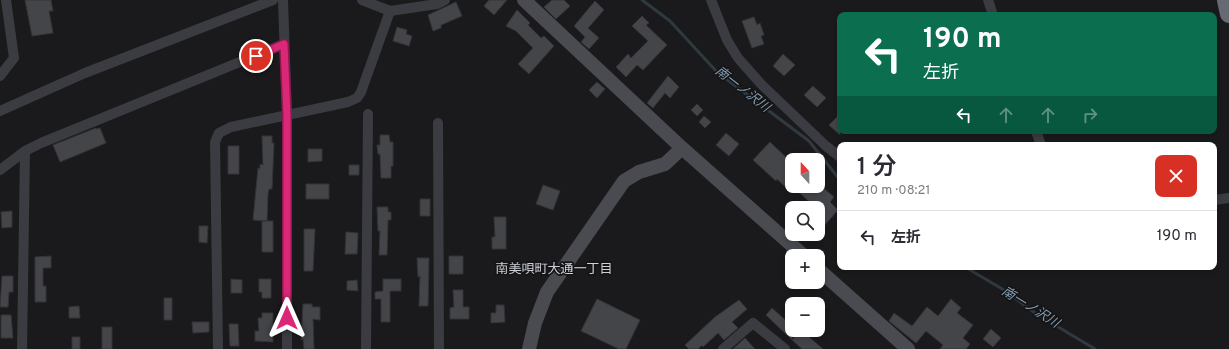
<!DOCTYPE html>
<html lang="ja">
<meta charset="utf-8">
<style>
body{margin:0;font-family:Overpass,"Noto Sans JP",sans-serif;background:#f7f7f7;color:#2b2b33;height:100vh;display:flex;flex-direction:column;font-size:15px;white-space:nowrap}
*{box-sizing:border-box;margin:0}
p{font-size:13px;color:#7c7c81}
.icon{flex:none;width:22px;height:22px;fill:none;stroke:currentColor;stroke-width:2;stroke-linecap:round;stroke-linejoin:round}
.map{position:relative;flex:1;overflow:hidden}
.side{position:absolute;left:837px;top:142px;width:380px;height:128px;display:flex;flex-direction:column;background:#fff;border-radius:8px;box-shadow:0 2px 6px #0003}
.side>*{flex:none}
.guide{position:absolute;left:837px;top:12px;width:380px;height:122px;border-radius:8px;box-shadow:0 2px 6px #0003;background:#0b6e4f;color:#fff;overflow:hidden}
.needle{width:26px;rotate:339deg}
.fabs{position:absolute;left:785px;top:153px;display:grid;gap:8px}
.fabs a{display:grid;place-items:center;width:40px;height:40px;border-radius:8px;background:#fff;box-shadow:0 2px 6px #0003;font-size:20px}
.pin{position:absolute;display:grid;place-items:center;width:34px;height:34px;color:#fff;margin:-17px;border:2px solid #fff;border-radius:50%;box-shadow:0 1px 4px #0007}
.me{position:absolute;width:44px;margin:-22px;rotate:0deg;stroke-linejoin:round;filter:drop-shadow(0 0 3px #0008)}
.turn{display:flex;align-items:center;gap:14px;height:84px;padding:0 20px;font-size:18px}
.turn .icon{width:52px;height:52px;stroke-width:2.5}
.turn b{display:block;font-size:28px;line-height:34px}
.lanes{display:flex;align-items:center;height:38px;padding:0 20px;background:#0003;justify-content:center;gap:20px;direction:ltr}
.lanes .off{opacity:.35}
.round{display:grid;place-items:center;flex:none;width:42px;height:42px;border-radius:8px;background:#f7f7f7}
.head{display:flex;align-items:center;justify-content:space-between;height:68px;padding:0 20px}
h1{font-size:24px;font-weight:600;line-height:30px}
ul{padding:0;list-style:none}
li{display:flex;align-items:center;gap:12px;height:52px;padding:0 20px;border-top:1px solid #e1e1e2}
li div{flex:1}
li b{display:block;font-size:15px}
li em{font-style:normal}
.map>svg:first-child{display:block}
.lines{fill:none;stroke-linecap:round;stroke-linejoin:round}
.stream{stroke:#303940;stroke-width:3}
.building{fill:#444549;stroke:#343438}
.street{stroke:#3b3c41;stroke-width:10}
.secondary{stroke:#494b51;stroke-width:14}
.highway{stroke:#676a72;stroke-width:18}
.route-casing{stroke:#8e194d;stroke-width:10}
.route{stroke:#db2777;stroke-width:7}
.labels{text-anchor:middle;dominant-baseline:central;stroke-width:3.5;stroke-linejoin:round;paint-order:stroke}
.water-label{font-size:13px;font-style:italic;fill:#869fb4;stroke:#151517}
.neighbourhood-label{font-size:13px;fill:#ced0d7;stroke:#151517}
</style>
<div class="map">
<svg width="1229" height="349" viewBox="0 0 1229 349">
<rect width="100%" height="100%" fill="#1a1a1c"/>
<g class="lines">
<path class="stream" d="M642,0l28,21 47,51 92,69 31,39
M965,267l39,23 31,23 60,36"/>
</g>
<path class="building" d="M25,0h26l2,11h-4l4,22 -21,3z
M489,0h18l-13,15 -10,-9z
M552,0h12l6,6 -14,13 -12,-12z
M595,1l9,9 -16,18 11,10 -10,11 -8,-7 4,-5 -11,-11z
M456,2l6,14 -21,9v3l-8,3 -5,-16z
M517,10l13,13 -2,2 13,13 3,-2 10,10 -25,28 -11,-10 15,-16 -17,-17 -10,-5z
M642,16l7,7 -3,2 21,20 -24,25 -6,-5 -11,12 -10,-10 12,-13 3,4 17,-17 -16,-15z
M754,17l3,8 3,-2 4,12 -3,1 3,8 -12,4 -10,-27z
M397,27l10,3 -1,4 6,2 -3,10 -16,-5z
M783,54l12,11 -11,11 -11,-10z
M668,76l11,11 -9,11 -5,-5 -12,15 -6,-5z
M597,82l8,7 -8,9 -8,-8z
M813,86l13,12 -9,9 -13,-12z
M697,104l6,6 -6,6 -6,-6z
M840,114v21l-11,-10z
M704,116l7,6 -6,6 -6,-6z
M96,128v1l4,-1 6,15 -46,19 -7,-17z
M726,133l13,11 -10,12 -13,-11z
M380,135h9l1,7h3v24h-2v12h-10l-1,-24h-2l-1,-9h3z
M262,136h10v7h2l-2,46h-3l-1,5 -1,27 -14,-1 5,-52 2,1v-5l3,1z
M770,142l22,21v30l-15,-14 -1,2 -23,-21z
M228,146h11v28h-11z
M308,149h14v12l-14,1z
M349,165h10v10h-10z
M306,184h23v15h-23z
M543,185l17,6 -7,19 -17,-6z
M792,186h29l13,11 -4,5 8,8 -15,17 -5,-5v-3l5,-5z
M420,199h10v17h-10z
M377,207h11v5h3v8h-3l-1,35h-8l1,-24h-2z
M12,211v16l-10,1 -1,-16z
M494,217h12v32h-14v-12h3z
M262,221h11v31h-11z
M199,226h9l-1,17 -8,-1z
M304,229h11l-2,42h-9z
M346,232l12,1 -1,21h-12z
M51,256v12h-8v18h3v16h-11v-45z
M449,256h14v18h-14z
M417,258h12l-1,48h-9l1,-30 -2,1z
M2,276h11v16h-4l-1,15h-8z
M231,279l11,1v13h-11z
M259,279h12v19h-9v-6h-3z
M383,279h18v12h-11v31h-9v-23h-6v-7l8,-1z
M357,280l1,11 -11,-1v-9z
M453,290h10v17h6v12h-19v-11l4,-1z
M164,298h8v22h-8z
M597,299l43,21 -14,29h-7l-38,-18z
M951,299l10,9 -4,5 16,12 -10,13 7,6 -4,5h-26l3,-4 -17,-14 -10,12 -27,-22 5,-8 18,13 15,-19 11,9z
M739,300l8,9 -15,13 6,6 -14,12 -6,-7 -15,14 -1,-2 -4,4h-9l-4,-4 30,-28z
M303,304h9v3h8v13l-7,-1 1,30h-10l-1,-10 -2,1z
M496,305h8l1,17 -14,1v-10h5z
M79,306l1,12h-11v-11z
M772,308l20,18v14l-26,-25z
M262,313h11v29l-18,-1v-10h4l-1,-13h4z
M1,315h10l2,23h-12z
M192,322h17v10l-16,1z
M229,324h9l1,22h-9z
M102,327h10v22h-10z
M991,329l10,9 -8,9 -10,-8z
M801,330l22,19h-21l-10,-9z
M72,337h8v12h-8z
M745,338l10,11h-22z"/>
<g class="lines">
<path class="street" d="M283,0l4,116v233
M362,0l28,11 47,-7 8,-4
M711,0l16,40 11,18 23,26 65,62 14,11
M988,0l5,15
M0,76l14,-18 -8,-58
M0,111l85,-38 188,-73
M438,123l1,226
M1036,131l5,14
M0,170l25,-19 16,-8 243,-99
M1214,200l15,-2
M22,349l3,-198
M218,349l-3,-207 4,-9 12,-6 117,-25 9,-4 4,-6 29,-81
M366,349l2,-235
M723,349l30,-26 32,26"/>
<path class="secondary" d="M524,0l158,148 122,108
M818,269l90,80
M529,349l6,-26 12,-31 77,-111 15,-9 26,-8 17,-16"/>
<path class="highway" d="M1226,0l3,14"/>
</g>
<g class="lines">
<g class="route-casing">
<path id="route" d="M256,56l28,-12 3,72v202"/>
</g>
<use href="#route" class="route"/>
</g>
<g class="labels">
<g class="water-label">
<text transform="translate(742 90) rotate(38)">南一ノ沢川</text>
<text transform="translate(1030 308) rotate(32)">南一ノ沢川</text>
</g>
<g class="neighbourhood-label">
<text x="554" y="270">南美唄町大通一丁目</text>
</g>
</g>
</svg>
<div class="fabs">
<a><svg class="needle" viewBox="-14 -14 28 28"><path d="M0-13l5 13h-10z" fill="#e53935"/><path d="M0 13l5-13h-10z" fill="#7c7c81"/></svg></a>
<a><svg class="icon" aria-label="search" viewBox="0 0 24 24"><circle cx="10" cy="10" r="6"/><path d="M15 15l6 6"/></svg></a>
<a>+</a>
<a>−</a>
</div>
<div class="pin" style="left:256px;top:56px;background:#d93025"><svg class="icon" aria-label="arrive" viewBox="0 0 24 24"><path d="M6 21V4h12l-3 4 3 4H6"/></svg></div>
<svg class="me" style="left:287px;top:318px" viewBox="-20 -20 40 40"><path d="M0-17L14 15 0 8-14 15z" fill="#db2777" stroke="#fff" stroke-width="4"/></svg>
<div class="guide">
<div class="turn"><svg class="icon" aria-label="left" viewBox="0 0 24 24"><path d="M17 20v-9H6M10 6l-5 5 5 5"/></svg><div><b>190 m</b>左折</div></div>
<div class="lanes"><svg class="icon" aria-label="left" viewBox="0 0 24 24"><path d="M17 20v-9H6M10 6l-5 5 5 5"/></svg><svg class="icon off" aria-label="ahead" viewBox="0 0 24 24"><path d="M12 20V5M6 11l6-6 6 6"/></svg><svg class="icon off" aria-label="ahead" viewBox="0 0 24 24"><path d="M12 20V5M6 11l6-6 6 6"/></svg><svg class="icon off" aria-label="right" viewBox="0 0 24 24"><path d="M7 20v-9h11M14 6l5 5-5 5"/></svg></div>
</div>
<section class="side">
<div class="head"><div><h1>1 分</h1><p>210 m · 08:21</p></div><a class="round" style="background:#d93025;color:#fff"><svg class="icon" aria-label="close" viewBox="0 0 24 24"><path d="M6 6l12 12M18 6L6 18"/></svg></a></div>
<ul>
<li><svg class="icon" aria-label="left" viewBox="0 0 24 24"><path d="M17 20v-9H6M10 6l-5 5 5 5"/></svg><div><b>左折</b></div><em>190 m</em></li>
</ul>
</section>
</div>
